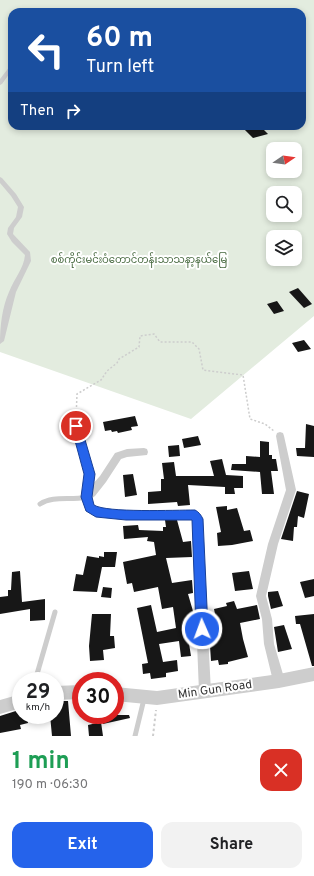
<!DOCTYPE html>
<meta charset="utf-8">
<style>
body{margin:0;font-family:Overpass,"Noto Sans Myanmar",sans-serif;background:#f2f2f2;color:#202124;height:100vh;display:flex;flex-direction:column;font-size:15px;white-space:nowrap}
*{box-sizing:border-box;margin:0}
p{font-size:13px;color:#757577}
.icon{flex:none;width:22px;height:22px;fill:none;stroke:currentColor;stroke-width:2;stroke-linecap:round;stroke-linejoin:round}
.map{position:relative;height:736px;overflow:hidden}
.details{display:flex;flex-direction:column;background:#fff;flex:1}
.details>*{flex:none}
.hud{position:absolute;left:8px;top:8px;width:298px;height:122px;border-radius:12px;box-shadow:0 2px 6px #0003;background:#1a4fa0;color:#fff;overflow:hidden}
.needle{width:26px;rotate:77deg}
.tools{position:absolute;left:266px;top:142px;display:grid;gap:8px}
.tools a{display:grid;place-items:center;width:36px;height:36px;border-radius:8px;background:#fff;box-shadow:0 2px 6px #0003;font-size:20px}
.speed{position:absolute;left:12px;top:672px;display:flex;gap:8px;font-size:20px;font-weight:700;text-align:center}
.speed>*{display:grid;place-content:center;width:52px;height:52px;border-radius:50%;background:#fff;box-shadow:0 2px 6px #0003;line-height:1}
.speed small{font-size:10px;font-weight:400}
.speed .limit{border:6px solid #d22;background:#fff;color:#111}
.pin{position:absolute;display:grid;place-items:center;width:34px;height:34px;color:#fff;margin:-17px;border:2px solid #fff;border-radius:50%;box-shadow:0 1px 4px #0007}
.me{position:absolute;width:44px;margin:-22px;rotate:358deg;stroke-linejoin:round;filter:drop-shadow(0 0 3px #0008)}
.turn{display:flex;align-items:center;gap:14px;height:84px;padding:0 12px;font-size:18px}
.turn .icon{width:52px;height:52px;stroke-width:2.5}
.turn b{display:block;font-size:28px;line-height:34px}
.then{display:flex;align-items:center;height:38px;padding:0 12px;background:#0003;gap:8px;font-size:15px}
.round{display:grid;place-items:center;flex:none;width:42px;height:42px;border-radius:12px;background:#f2f2f2}
.overview{display:flex;align-items:center;justify-content:space-between;height:68px;padding:0 12px}
h1{font-size:24px;font-weight:700;line-height:30px;color:#1e9e55}
.cta{display:flex;gap:8px;margin-top:auto;padding:8px 12px}
.cta a{flex:1;height:46px;border-radius:12px;background:#2563eb;color:#fff;font-size:16px;font-weight:700;line-height:46px;text-align:center}
.cta a+a{background:#f2f2f2;color:#202124}
.map>svg:first-child{display:block}
.green{fill:#e3ecdf;fill-rule:evenodd}
.building{fill:#171717}
.lines{fill:none;stroke-linecap:round;stroke-linejoin:round}
.path-far1{stroke:#cdcdcd;stroke-width:1.5;stroke-dasharray:2 2;stroke-linecap:butt}
.path{stroke:#cdcdcd;stroke-width:2;stroke-dasharray:2.5 2.5;stroke-linecap:butt}
.service-far1{stroke:#cdcdcd;stroke-width:4}
.service{stroke:#cdcdcd;stroke-width:5}
.minor{fill:#cdcdcd;fill-rule:evenodd}
.tertiary{fill:#cdcdcd;fill-rule:evenodd}
.route{fill:#2563eb;stroke:#184099}
.labels{text-anchor:middle;dominant-baseline:central;stroke-width:4;stroke-linejoin:round;paint-order:stroke}
.park-label{font-size:10px;fill:#486a40;stroke:#fff}
.near-street-label{font-size:12px;fill:#303030;stroke:#fff}
</style>
<div class="map">
<svg width="314" height="736" viewBox="0 0 314 736">
<rect width="100%" height="100%" fill="#fff"/>
<path class="green" d="M0,0h314v316l-123,103 -191,-67zM12,12h290v114h-290zM273,149h22v22h-22zM273,193h22v22h-22zM273,237h22v22h-22z"/>
<path class="building" d="M257,126h3l8,8 -15,4 -9,-9z
M298,288l14,16 -8,4 -15,-16z
M277,301l7,10 -10,3 -7,-10z
M304,340l7,9 -13,3 -6,-9z
M135,416l3,10 -7,1 1,3 -14,3 -1,-2 -5,1 -1,-2 -6,1 -2,-9z
M306,424l8,2v31l-17,-1 -1,-8h9z
M198,436l3,9 -17,3 -2,-9z
M260,441l9,1v13h3v4h4l2,12h-7l3,23h-12l-2,-22 -29,-2 1,-6h14v-8l14,1z
M179,445l1,11 -11,1 -1,-11z
M222,459l4,16 17,1v12h-9l1,6h-10v-7l-37,-2 2,20 -12,1 -1,-4 -29,2v-12l13,-1v-12h3l-2,-16 12,-1 2,14h38l-4,-15z
M133,474l4,21 -12,2 -2,-22z
M297,491l12,3 -5,24 -6,-2 -1,11h-3l-1,14 -12,-2z
M227,506v4l10,-2 7,23 6,-1 3,11 -21,4 -14,1 -1,-13 4,-1 -5,-25z
M165,520h12l6,22 8,-1 1,16 -26,1 6,25 20,-3 1,13 -5,1 7,24v12l-8,1 4,25 -10,1 -2,-16 -20,3 4,18 14,-2 1,11 -12,2v4l-15,2 -1,-6 -7,1 -1,-10 6,-1 -11,-55 14,-3 6,27 19,-4 -3,-21 -11,2 -4,-22 -24,5 -2,-9 -5,1 -4,-22 33,-7 -2,-13 -7,-1 1,-4 -24,2 -1,-13 15,-1 1,5 24,1v-4h3z
M104,552h13l-2,15h-13l-5,25 -24,-1 3,-17 7,1 4,-19 12,2v-2l5,1z
M20,571l2,31 23,-3v21l-15,1v-12l-30,5v-17l8,-1v-6h3l1,-18z
M249,571l4,18 -18,2 -3,-18z
M314,579v17l-9,2 -5,-16z
M103,587l9,1 -1,10 -10,-1z
M278,591l5,15 -12,3 -3,-13v-4z
M234,601l3,8 20,-4 3,14 -20,4 3,16 5,18 -20,5v2l-9,1 -1,-5 -7,1 -3,-46 7,-1 -1,-5 13,-3 -1,-3z
M92,614h19l-1,22h4l1,12 -12,2 1,10 -14,1 -1,-15z
M314,614v52h-2l-12,-42h-4l-1,-8z
M284,625l8,24 -14,3 -4,-25z
M55,701h13l3,35h-19l-2,-21h5z
M19,710l1,4 7,1 1,8 -8,2 1,4 -21,4v-17z
M102,715h27l1,3 -27,6z
M101,722l2,14h-14l-1,-11z"/>
<g class="lines">
<path class="path-far1" d="M76,419l1,-25 24,-14 6,-9 10,-8 2,-4 20,-12 1,-11 14,-2 6,8h32l7,7 4,21 40,5 7,44 15,5 9,7"/>
<path class="path" d="M153,736l3,-26"/>
<path class="service-far1" d="M76,426l13,48 -1,6"/>
<path class="service" d="M40,504c14,-9 31,-3 46,-7l2,-18
M35,681l20,-69
M135,736l9,-37"/>
<path class="minor" d="M12,65v5l-10,14 -2,1v-6l10,-13z
M0,177l2,1 14,16 8,13 -2,10 -8,11 -1,6 17,18 1,9 -15,31 -12,49 -4,3c0,-18 2,-36 9,-52 5,-13 15,-24 16,-37l-13,-13 -5,-8 1,-6 8,-11 2,-10 -7,-11 -11,-13z
M280,432l3,1 1,3 12,54 -18,54 -12,52 6,23 2,25 11,37 -2,4 -4,2 -4,-2 -2,-4 -9,-37 -2,-25 -6,-23 12,-52 18,-54 -10,-54 1,-3z
M144,448l3,1 1,3 -1,3 -20,2 -6,2 -15,23 -11,14 -4,3 2,7 5,3 28,2h69l3,1 4,7 9,173 -2,4 -4,2 -4,-2 -2,-4 -7,-173h-66l-30,-2 -10,-6 -5,-14 19,-21 15,-23 12,-4z"/>
<path class="tertiary" d="M314,667v14l-35,7 -122,17 -42,-4v-14l42,4 122,-17z
M81,685v14l-26,1v-14z
M21,694v14l-21,6v-14z"/>
</g>
<path class="route" d="M76,422l3,1 2,3 14,48 -3,23 2,8c12,8 82,5 101,5 4,2 6,5 8,9l5,110 -2,4 -4,2 -4,-2 -2,-4 -4,-109h-66l-30,-3 -10,-6 -5,-14 3,-23 -13,-48 1,-3z"/>
<g class="labels">
<g class="park-label">
<text x="139" y="260">စစ်ကိုင်းမင်းဝံတောင်တန်းသာသနာ့နယ်မြေ</text>
</g>
<g class="near-street-label">
<text transform="translate(215 690) rotate(-8)">Min Gun Road</text>
</g>
</g>
</svg>
<div class="tools">
<a><svg class="needle" viewBox="-14 -14 28 28"><path d="M0-13l5 13h-10z" fill="#e53935"/><path d="M0 13l5-13h-10z" fill="#757577"/></svg></a>
<a><svg class="icon" aria-label="search" viewBox="0 0 24 24"><circle cx="10" cy="10" r="6"/><path d="M15 15l6 6"/></svg></a>
<a><svg class="icon" aria-label="layers" viewBox="0 0 24 24"><path d="M12 4l9 5-9 5-9-5zM3 14l9 5 9-5"/></svg></a>
</div>
<div class="speed"><div>29<small>km/h</small></div><div class="limit">30</div></div>
<div class="pin" style="left:76px;top:426px;background:#d93025"><svg class="icon" aria-label="arrive" viewBox="0 0 24 24"><path d="M6 21V4h12l-3 4 3 4H6"/></svg></div>
<svg class="me" style="left:202px;top:629px" viewBox="-20 -20 40 40"><circle r="17" fill="#2563eb" stroke="#fff" stroke-width="3"/><path d="M0-11L8 9 0 5-8 9z" fill="#fff"/></svg>
<div class="hud">
<div class="turn"><svg class="icon" aria-label="left" viewBox="0 0 24 24"><path d="M17 20v-9H6M10 6l-5 5 5 5"/></svg><div><b>60 m</b>Turn left</div></div>
<div class="then">Then<svg class="icon" aria-label="right" viewBox="0 0 24 24"><path d="M7 20v-9h11M14 6l5 5-5 5"/></svg></div>
</div>
</div>
<section class="details">
<div class="overview"><div><h1>1 min</h1><p>190 m · 06:30</p></div><a class="round" style="background:#d93025;color:#fff"><svg class="icon" aria-label="close" viewBox="0 0 24 24"><path d="M6 6l12 12M18 6L6 18"/></svg></a></div>
<div class="cta"><a>Exit</a><a>Share</a></div>
</section>
